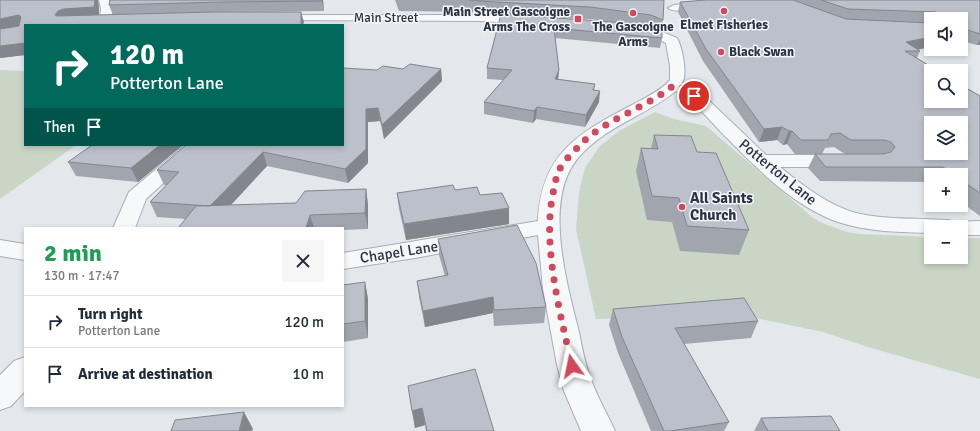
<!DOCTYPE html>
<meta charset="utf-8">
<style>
body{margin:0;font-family:Signika,sans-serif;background:#f6f6f7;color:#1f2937;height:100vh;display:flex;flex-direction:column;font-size:15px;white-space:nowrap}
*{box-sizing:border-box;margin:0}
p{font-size:13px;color:#747a83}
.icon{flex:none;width:22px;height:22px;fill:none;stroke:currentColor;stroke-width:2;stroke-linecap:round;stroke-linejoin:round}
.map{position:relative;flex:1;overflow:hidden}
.drawer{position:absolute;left:24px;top:227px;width:320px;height:180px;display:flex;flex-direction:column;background:#fff;border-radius:0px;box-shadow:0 2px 6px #0003}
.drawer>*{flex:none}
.banner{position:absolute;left:24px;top:24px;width:320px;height:122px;border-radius:0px;box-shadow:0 2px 6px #0003;background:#00695c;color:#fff;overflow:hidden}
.fabs{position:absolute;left:924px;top:12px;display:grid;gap:8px}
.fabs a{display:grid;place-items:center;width:44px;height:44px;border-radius:0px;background:#fff;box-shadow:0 2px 6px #0003;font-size:20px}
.pin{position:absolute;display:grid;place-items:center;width:34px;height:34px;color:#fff;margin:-17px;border:2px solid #fff;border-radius:50%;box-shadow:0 1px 4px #0007}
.me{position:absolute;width:44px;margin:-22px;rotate:348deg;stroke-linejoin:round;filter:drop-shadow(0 0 3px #0008)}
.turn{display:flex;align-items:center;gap:14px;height:84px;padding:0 20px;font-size:18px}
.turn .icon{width:52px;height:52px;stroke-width:2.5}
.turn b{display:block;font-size:28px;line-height:34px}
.then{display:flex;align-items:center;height:38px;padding:0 20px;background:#0003;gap:8px;font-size:15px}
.round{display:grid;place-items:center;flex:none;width:42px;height:42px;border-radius:0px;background:#f6f6f7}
.summary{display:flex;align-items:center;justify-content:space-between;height:68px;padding:0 20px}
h1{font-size:24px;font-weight:800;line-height:30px;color:#1e9e55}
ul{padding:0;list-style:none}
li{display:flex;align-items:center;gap:12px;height:52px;padding:0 20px;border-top:1px solid #e0e1e3}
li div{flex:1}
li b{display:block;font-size:15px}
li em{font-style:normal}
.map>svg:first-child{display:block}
.green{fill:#c9d6c5}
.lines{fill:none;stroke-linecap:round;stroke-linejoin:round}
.minor-casing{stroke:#a9aeb7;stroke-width:2}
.minor{fill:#f7f8fa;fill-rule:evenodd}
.wall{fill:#a1a5ae;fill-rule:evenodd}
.shaded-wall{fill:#83868d}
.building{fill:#bbc0ca;stroke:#83868d;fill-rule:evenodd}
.route{stroke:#d1495b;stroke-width:7;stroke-dasharray:0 12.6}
.poi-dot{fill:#d1495b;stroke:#f4f6f9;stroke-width:1.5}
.labels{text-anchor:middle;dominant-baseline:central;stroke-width:3;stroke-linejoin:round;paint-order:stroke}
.far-poi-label{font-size:13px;font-weight:bold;fill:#2b3445;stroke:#f4f6f9}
.far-street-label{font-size:13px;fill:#2b3445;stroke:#f4f6f9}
.street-label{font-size:15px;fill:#2b3445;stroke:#f4f6f9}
.poi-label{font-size:15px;font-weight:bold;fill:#2b3445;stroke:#f4f6f9;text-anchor:start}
</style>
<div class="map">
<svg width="980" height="431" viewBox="0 0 980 431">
<rect width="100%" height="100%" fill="#e4e7ec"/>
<path class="green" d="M0,70l25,1v74h51l-76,54z
M655,112l19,7 32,7 106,91 10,6 25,9 13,2 71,3v20h30v-19h19v141l-112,-32 -45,-15 -86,-18 -141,5 -20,-90 3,-37 6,-24 14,-21 20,-16z"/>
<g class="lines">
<g class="minor-casing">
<path id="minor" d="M99,0h10c3,8 5,16 1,23h-8l-2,-2 1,-12z
M718,0h27l-5,3c-12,2 -65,13 -72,5l6,-3z
M273,15h207l50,1 4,2 2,2 -2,2 -4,2 -50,-3 -211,-1 -2,-2 2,-2z
M632,26l28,5 17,7c5,8 11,37 5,45l18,9 66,63h73l7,2 3,4 -3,4 -7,2h-59c22,18 48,38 76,46 29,7 62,5 92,7l8,2 24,-1v14h-19v-8h-30v6c-31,-1 -63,-1 -93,-11 -43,-15 -80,-52 -111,-84 -14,-13 -35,-41 -51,-47 -31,25 -70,35 -97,66 -37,41 -12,127 0,175 3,16 6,32 12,47 6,18 16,34 24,52h-34l-17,-40 -7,-26 -14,-76 -5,-54 -123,23 -72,11v-16l195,-32c3,-67 40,-88 94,-116 12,-7 29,-14 38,-25v-14l-4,-23 -13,-6 -25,-4 -2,-3 2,-3z
M185,145h20l-59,54 -11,29h-22l16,-36z
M0,240l25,4v16l-25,-4z
M25,357v34l-14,15 -11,4v-35l14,-14z"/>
</g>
<use href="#minor" class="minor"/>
</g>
<path class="wall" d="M0,0h98l1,9v6h14l-4,-10 1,-5h213l1,11 -112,1h89l2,13h-278v30l-25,3z
M395,0h269l-1,20 -2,12 1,6 -2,10 -105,-10 4,32 -1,9 37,5 -1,6 5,12 -14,25 -49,-8 -3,4 -49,-9v-12l19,-22 -16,-1v-11l14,-54 -23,-1v-1l-79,-1zM504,15l84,4 18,2z
M706,0h274v45h-3l-15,-4 -1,-22h-30v28l-13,2 2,2 -3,7 63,38v120l-19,-14v-27h-30v7l-111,-1 -12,-13 7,-14h64h-34l-11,-7 -9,1 -3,6h-27l-8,-10 -4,1 -6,-5 -18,2 -56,-81 -25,-49 2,-10z
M403,69h38l1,12 -58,58 -4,-18 -12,1v41l-20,20 -81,-17 -36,39 65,-2 70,-14 2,16v24l-25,1v-2h-165l8,-9 -29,-2 -7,-15 17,-17h-3l-7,-15 220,-100z
M654,135l43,17 52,78 -10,25 -59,-4 -8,-29 -25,-2 -11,-49 5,-23 10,1z
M92,145h91l-45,37 -62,-6 -8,-14z
M455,190l25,5 29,29 -103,16 -7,-31 -2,-16z
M438,239l108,68 -2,16 -50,3 -1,-13 -68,14 -6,-30 -2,-16 28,-5 -6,-21z
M365,282l3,17v39l-25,4v-57z
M613,309l145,12 -7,17 -67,6 45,78 -5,9h-73l-33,-78 -9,-28z
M408,386l86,45h-68l-1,-6 -10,3z
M761,418l79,13h-86z"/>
<path class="shaded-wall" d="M95,0h3l1,9v8l-36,4 -8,-6 3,-4z
M322,0h1l1,11 -2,-10z
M301,12l3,10 -1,3h-2z
M19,15l6,11 -25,5v-12z
M968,30l-6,11h-1v-10z
M931,37v10l-20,4h-6l1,-9z
M980,40v5h-3z
M25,43v12l-25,3v-12z
M441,69l1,12 -58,58 -2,-14z
M559,70l-1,11 -3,-2z
M600,91l-1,11 -14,25 1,-12z
M537,107l-1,12 -3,4 1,-12z
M378,108l2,13 -12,1v41l-20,20 -3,-14 21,-60z
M782,127l-5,13 -18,2 5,-13z
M789,131h3l-5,13 -4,1z
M160,145h23l-45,37 -7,-14z
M263,152l4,14 -51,55 -6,-15z
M366,189l2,16v24l-3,-16z
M509,208v16l-103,16 -2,-16z
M310,215l4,13h-8z
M365,282l3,17v39l-3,-17z
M493,297v16l-68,14 -2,-16z
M422,408l3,17 -10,3 -3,-17z
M244,412l9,17 -1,2h-13z"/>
<path class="building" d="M0,0h95l-1,7 -31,2 -5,2 -3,4 2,1 156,-4h88v13h-276v18l-25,3v-17l19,-3 2,-9 -2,-2 -19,4z
M110,0h212v1l-100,1 -113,3z
M469,0h195l-1,20 -12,-5 -61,-8 -112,-6v-1z
M706,0h87l53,19 85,4v14l-25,5 14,9h-15l33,20h-7v30h30v-16l19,11v97l-19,-13v-5h-7l-11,-8h-117l-11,-13h68l8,-2 4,-5 -4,-5 -7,-2h-33l-11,-7 -9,1 -3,6h-27l-9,-9h-3l-7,-4 -18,2 -58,-80 -26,-47zM931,123h30v30h-30z
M821,0h159v34l-12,-4 -7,1v-12h-23v-5l-2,-2 -88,-3z
M501,14l126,9 21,4 14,5v6l-108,-10 5,42 -4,9 40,5 -2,6 7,1 -14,24 -49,-8 -3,4 -50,-9 28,-32 -25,-2z
M410,64l31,5 -59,56 -4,-17 -12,1v40l-21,20 -82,-17 -53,54 -60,-4 29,-30 -22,-2 29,-25h157v-77l34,2 6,-4 20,3z
M654,135l37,1 6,16 19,1 33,77 -62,-4 -8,-28 -27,-2 -11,-48 17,1z
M92,145h68l-29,23 -63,-6z
M453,185l2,5 22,-3 3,8 22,-2 7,15 -105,16 -7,-31z
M366,189l-1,24 -55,2 -4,13h-128l18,-22 100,-3 9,-12z
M517,225l19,38 10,44 -52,3 -1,-13 -70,14 -6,-30 31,-6 -10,-36z
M365,282v39l-22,3v-39z
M744,298l14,23 -83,7 54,94 -59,9h-6l-42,-94 -9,-28z
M475,369l19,62h-67l-5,-23 -10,3 -4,-25z
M244,412l-5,19h-68l4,-11z
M831,416l9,15h-72l-7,-13z"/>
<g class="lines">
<path class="route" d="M572,366c-12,-53 -31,-125 -18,-177 1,-5 2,-10 3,-15 6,-13 19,-25 29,-35 26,-22 61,-32 88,-54l11,4 9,7"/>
</g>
<g class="poi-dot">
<circle cx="724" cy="11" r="4"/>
<circle cx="633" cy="13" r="4"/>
<rect x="574" y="15" width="8" height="8" rx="2"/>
<circle cx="721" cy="52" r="4"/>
<circle cx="682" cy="207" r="4"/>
</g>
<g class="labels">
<g class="far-poi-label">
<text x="570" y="12" text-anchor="end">Main Street Gascoigne<tspan x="570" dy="15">Arms The Cross</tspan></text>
<text x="724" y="25">Elmet Fisheries</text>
<text x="633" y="27">The Gascoigne<tspan x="633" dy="15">Arms</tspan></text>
<text x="729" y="52" text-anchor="start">Black Swan</text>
</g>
<g class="far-street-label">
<text x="386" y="18">Main Street</text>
</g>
<g class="street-label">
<text transform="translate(778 172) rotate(39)">Potterton Lane</text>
<text transform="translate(399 252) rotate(-9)">Chapel Lane</text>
</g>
<g class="poi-label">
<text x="690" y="198">All Saints<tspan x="690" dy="17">Church</tspan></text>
</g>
</g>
</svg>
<div class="fabs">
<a><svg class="icon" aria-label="sound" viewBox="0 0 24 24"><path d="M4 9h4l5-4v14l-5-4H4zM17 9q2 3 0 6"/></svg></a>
<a><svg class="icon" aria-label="search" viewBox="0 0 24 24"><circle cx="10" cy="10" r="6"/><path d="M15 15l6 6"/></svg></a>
<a><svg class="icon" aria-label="layers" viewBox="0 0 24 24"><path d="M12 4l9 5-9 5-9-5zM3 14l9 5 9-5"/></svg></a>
<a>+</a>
<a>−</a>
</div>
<div class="pin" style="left:694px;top:96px;background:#d93025"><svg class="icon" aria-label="arrive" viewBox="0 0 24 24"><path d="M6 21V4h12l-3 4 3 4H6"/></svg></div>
<svg class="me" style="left:572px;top:366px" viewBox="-20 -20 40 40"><path d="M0-17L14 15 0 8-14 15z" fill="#d1495b" stroke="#fff" stroke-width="4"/></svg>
<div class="banner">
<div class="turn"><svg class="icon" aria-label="right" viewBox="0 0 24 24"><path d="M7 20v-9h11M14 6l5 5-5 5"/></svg><div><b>120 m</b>Potterton Lane</div></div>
<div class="then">Then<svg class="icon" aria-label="arrive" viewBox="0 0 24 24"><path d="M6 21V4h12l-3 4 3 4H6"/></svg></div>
</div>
<section class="drawer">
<div class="summary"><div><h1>2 min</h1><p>130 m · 17:47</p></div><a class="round"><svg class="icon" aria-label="close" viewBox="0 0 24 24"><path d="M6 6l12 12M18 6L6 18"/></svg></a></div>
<ul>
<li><svg class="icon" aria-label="right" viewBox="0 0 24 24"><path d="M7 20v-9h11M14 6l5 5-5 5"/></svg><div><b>Turn right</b><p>Potterton Lane</p></div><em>120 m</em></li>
<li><svg class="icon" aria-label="arrive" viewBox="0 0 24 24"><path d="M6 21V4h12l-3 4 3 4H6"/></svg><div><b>Arrive at destination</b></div><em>10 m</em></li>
</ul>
</section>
</div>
